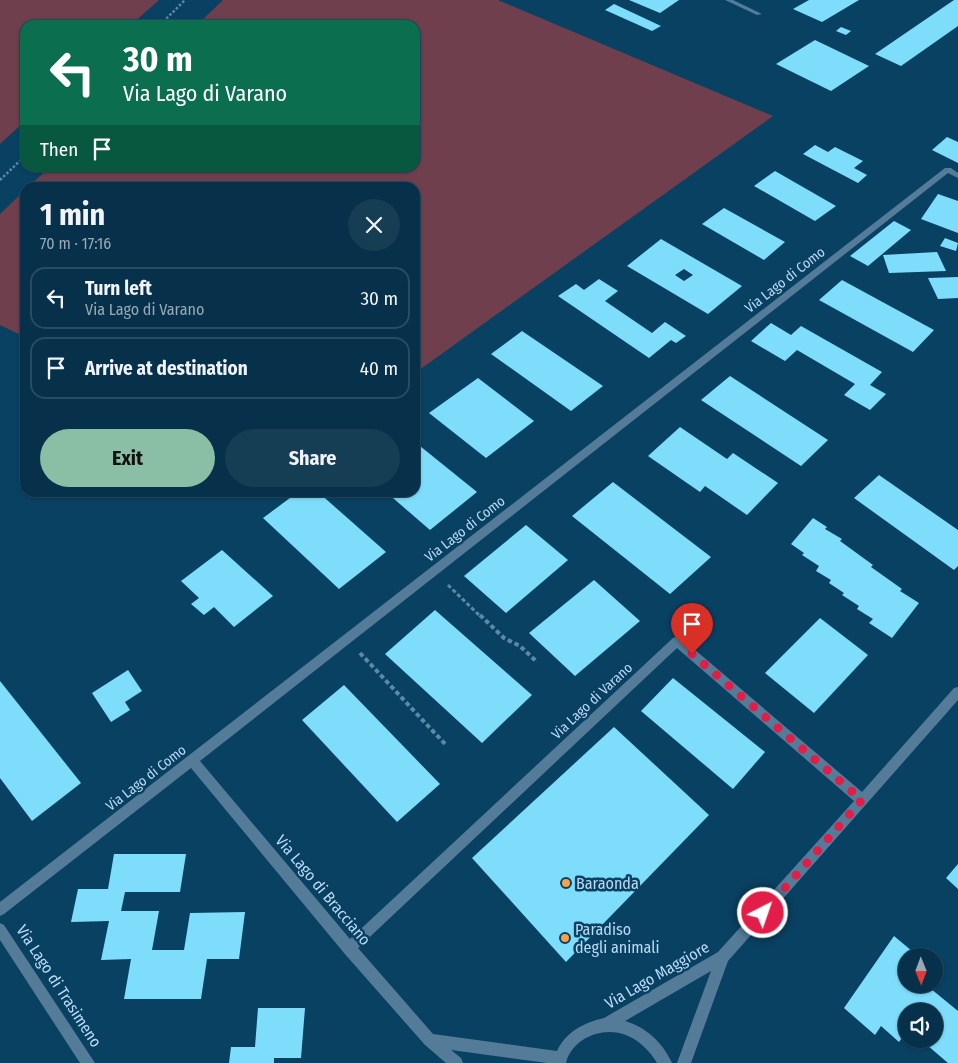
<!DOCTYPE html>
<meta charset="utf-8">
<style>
body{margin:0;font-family:"Fira Sans Condensed",sans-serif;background:#153d54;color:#f1f3f6;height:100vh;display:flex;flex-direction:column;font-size:19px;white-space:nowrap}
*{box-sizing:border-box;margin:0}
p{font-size:16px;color:#98a9b5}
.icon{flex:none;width:28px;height:28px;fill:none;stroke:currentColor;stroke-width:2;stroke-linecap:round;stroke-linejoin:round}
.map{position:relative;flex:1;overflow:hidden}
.panel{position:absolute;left:20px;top:182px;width:400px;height:315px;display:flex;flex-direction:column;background:#07314a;border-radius:15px;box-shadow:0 1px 4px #0004,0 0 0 1px #284c62}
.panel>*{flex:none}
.guide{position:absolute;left:20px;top:20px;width:400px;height:152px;border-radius:15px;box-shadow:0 1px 4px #0004,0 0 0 1px #284c62;background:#0b6e4f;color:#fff;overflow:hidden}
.needle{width:32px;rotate:179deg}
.controls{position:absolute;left:898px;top:948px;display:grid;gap:10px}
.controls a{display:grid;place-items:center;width:45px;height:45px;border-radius:50%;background:#07314a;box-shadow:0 1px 4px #0004,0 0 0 1px #284c62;font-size:25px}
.pin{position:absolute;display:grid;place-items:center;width:42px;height:42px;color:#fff;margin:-51px -21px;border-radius:50% 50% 50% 0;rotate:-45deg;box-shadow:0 0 5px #0007}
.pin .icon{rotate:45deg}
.me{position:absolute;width:55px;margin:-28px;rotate:41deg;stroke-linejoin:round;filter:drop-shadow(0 0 4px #0008)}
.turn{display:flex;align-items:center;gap:18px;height:105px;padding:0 20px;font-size:22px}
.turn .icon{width:65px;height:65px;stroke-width:2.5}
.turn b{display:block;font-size:35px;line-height:42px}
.then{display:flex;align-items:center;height:48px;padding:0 20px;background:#0003;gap:10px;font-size:19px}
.round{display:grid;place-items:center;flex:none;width:52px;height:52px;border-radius:26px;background:#153d54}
.overview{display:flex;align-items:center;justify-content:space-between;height:85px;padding:0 20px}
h1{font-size:30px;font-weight:700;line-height:38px}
.action{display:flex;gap:10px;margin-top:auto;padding:10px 20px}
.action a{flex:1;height:58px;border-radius:30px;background:#8abfa5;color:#111;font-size:20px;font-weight:700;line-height:58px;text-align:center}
.action a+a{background:#153d54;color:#f1f3f6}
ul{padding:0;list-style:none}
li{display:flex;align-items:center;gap:15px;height:62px;margin:0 10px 8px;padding:0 10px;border:2px solid #284c62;border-radius:15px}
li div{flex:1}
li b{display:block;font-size:19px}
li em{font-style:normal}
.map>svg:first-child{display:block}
.green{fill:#6f3f4d}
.building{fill:#7fddfc;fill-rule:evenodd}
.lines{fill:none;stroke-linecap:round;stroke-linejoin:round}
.path-far2{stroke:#5d89a8;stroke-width:2.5;stroke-dasharray:2.5 2;stroke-linecap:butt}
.path-far1{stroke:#5d89a8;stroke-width:3;stroke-dasharray:4 2.5;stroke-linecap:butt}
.path{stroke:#5d89a8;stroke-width:4;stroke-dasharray:4.5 3;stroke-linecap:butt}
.minor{fill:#547c99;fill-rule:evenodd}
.route{stroke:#e11d48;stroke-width:9;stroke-dasharray:0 16.2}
.poi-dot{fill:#f8a04c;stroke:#094163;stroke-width:2}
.labels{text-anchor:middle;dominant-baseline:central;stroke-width:5;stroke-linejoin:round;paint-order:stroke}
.street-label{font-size:14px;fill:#badaf4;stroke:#094163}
.near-poi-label{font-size:16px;fill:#badaf4;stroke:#094163;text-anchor:start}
.near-street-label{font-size:16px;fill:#badaf4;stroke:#094163}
</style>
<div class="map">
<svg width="958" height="1063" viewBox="0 0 958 1063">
<rect width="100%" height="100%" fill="#094163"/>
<path class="green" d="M0,0h159l-28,25h-106v96l-25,23z
M223,0h275l275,116 -358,257v-185l-387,-1 21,-19h366v-143h-218z
M25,190v147l-25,-12v-111z"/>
<path class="building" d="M629,0h50l-19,13z
M809,0h50l-37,22 -29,-13z
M954,0h4v26l-57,40 -26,-12z
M614,4l47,22 -9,5 -47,-21z
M841,27l10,4 -5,4 -10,-4z
M815,40l54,26 -38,25 -55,-27z
M947,137l11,5v21l-26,-13z
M815,145l13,7 7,-5 28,14 -9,7 13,7 -9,8 -55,-29z
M775,171l61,35 -21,15 -61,-35z
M938,194l20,7v32l-37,-14z
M724,208l61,34 -21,18 -62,-36z
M894,221l17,9 -43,36 -18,-10z
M945,238l13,5 -2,8 -16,-5z
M661,239l81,47 -34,28 -81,-48zM684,269l9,6 -9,6 -9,-6z
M937,252l9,19 -57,2 -6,-18z
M958,277v21l-20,1 -10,-21z
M599,279l19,12 -13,10 47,32 13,-11 21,14 -10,7 -5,-3 -22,18 -91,-62 18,-12 8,6z
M842,280l92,50 -21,22 -94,-52z
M771,323l20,12 10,-9 81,46 -12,13 16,9 -16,16 -26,-15 11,-11 -58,-34 -12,11 -34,-20z
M522,331l81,55 -32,25 -80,-57z
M730,376l98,64 -27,26 -100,-66z
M478,378l56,43 -48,37 -57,-45z
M680,427l47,32 6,-6 45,30 -31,32 -42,-29 -5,6 -52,-36z
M415,442l62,50 -47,38 -44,-38h29z
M879,475l79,55v36l-4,4 -100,-72z
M613,482l98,75 -41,37 -98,-78z
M298,492h20l68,60 -47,37 -76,-71z
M813,518l14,9 -2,2 17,10 -2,2 33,24 -2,2 31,22 -2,2 19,12 -27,35 -23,-15 4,-4 -16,-10 2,-3 -17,-11 2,-2 -15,-10 2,-3 -15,-9 3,-5 -17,-11 2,-2 -13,-9z
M526,525l42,35 -62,53 -42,-37z
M222,550l51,46 -39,31 -20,-20 -10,8 -13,-11 8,-6 -18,-17z
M594,580l46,41 -65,55 -46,-43z
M435,610l97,85 -50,48 -97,-89z
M820,618l48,37 -54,58 -49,-40z
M128,670l14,21 -17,11 5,8 -19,12 -19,-29z
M673,678l92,74 -32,37 -92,-78z
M0,681l81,102 -49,38 -32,-43z
M344,685l96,99 -43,38 -95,-102z
M614,727l95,88 -143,147 -94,-104z
M114,854h72l-6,38h-55l-4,19h38l-7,39h32l6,-37 55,-1 -6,47h-32l-6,40h-77l7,-40 -30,1 8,-39 -38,1 7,-33h30z
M958,864v25l-12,-11z
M894,936l24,20h-12v28h19l33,27v52h-10l-28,-24h14v-28h-28v21l-7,10 -18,-16 -6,9 -31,-27z
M258,1008h47l-4,50h-27v5h-45l2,-16h24z"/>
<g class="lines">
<path class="path-far2" d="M160,25l25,-25
M0,180l25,-24"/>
<path class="path-far1" d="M448,585l33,32"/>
<path class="path" d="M480,615l24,23 16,8 17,16
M360,653l85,91"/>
<path class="minor" d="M725,0h8l29,14 -5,1z
M945,168h6l7,5v5l-10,-5 -748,588 150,178 323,-301 4,-2 4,2 181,154 92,-104 4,-1v13l-230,261 -37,102h-14l34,-92 -86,50c21,6 38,22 47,42h-15c-7,-12 -18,-23 -31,-28 -23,-9 -54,3 -60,28h-19l-96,-13 10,8 2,5h-17l-21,-18 -81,-92 -153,-185 -187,146 -4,2v-14zM677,648l177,153 -136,151 -114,66c-21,5 -38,14 -47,33l-124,-17 -75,-86z
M0,923l4,2 91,138h-15l-80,-123z"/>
</g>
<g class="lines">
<path class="route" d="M692,654l170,146 -99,113"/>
</g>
<g class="poi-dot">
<circle cx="566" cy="883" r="5"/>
<circle cx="565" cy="938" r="5"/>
</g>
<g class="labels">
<g class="street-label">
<text transform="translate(785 280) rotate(-38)">Via Lago di Como</text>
<text transform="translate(465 529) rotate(-38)">Via Lago di Como</text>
<text transform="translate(592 701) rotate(-43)">Via Lago di Varano</text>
<text transform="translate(146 778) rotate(-38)">Via Lago di Como</text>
</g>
<g class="near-poi-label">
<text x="576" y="883">Baraonda</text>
<text x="575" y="929">Paradiso<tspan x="575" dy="18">degli animali</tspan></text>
</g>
<g class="near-street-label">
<text transform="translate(323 890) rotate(50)">Via Lago di Bracciano</text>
<text transform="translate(657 975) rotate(-30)">Via Lago Maggiore</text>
<text transform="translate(59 986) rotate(57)">Via Lago di Trasimeno</text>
</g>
</g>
</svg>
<div class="controls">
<a><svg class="needle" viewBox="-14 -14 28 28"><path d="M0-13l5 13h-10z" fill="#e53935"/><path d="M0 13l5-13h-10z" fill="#98a9b5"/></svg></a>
<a><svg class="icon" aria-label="sound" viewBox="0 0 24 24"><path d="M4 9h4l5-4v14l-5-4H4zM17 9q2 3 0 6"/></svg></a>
</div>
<div class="pin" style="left:692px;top:654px;background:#d93025"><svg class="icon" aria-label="arrive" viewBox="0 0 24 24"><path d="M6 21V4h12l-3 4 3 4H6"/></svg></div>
<svg class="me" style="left:763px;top:913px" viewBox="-20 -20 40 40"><circle r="17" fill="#e11d48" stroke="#fff" stroke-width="3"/><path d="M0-11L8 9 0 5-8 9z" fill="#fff"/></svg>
<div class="guide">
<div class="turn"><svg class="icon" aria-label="left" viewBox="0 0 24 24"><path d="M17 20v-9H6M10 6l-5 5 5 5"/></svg><div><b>30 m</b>Via Lago di Varano</div></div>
<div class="then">Then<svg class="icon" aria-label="arrive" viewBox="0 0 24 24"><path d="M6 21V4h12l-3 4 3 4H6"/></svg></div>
</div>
<section class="panel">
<div class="overview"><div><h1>1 min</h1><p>70 m · 17:16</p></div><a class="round"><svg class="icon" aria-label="close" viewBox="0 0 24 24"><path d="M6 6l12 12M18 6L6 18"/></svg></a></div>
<ul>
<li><svg class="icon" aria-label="left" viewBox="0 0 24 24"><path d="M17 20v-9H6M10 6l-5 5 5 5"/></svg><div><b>Turn left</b><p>Via Lago di Varano</p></div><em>30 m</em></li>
<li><svg class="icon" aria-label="arrive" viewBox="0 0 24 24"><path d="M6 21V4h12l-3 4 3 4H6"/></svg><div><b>Arrive at destination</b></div><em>40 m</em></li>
</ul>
<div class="action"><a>Exit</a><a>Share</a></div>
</section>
</div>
